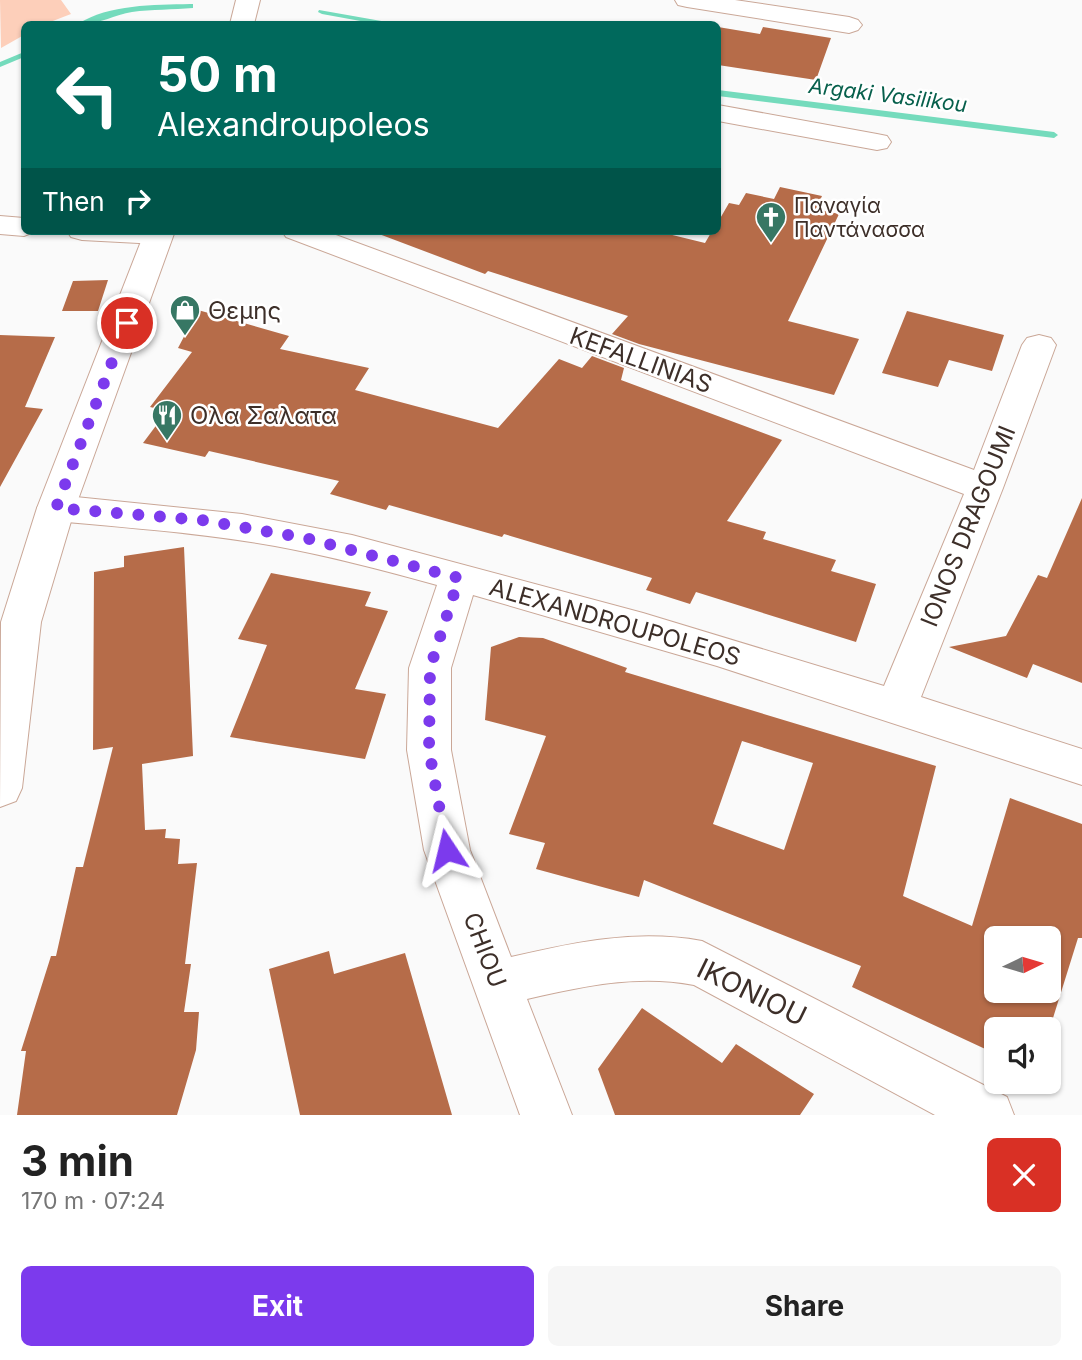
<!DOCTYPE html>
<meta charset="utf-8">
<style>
body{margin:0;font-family:Inter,sans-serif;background:#f6f6f6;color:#222;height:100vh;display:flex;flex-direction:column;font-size:26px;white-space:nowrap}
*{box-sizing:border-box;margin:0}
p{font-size:23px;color:#767676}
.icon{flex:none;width:38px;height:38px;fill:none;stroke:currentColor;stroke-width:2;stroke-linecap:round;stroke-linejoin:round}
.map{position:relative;height:1115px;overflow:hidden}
.side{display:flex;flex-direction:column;background:#fff;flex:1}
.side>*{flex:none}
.hud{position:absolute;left:21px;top:21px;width:700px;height:214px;border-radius:10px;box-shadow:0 2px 5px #0004;background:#00695c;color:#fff;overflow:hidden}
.needle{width:46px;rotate:85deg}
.controls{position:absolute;left:984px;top:926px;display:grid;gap:14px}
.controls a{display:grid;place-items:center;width:77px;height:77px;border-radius:10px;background:#fff;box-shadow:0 2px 5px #0004;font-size:35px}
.pin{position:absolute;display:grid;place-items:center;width:60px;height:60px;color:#fff;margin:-30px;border:4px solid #fff;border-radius:50%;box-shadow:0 2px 7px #0007}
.me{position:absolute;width:77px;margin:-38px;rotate:350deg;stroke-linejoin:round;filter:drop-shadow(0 0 5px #0008)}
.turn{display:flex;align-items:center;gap:24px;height:147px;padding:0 21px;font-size:32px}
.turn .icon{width:91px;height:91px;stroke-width:2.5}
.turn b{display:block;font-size:49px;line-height:60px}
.then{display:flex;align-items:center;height:66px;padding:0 21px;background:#0003;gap:14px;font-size:26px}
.round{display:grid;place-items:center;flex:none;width:74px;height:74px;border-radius:10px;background:#f6f6f6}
.headline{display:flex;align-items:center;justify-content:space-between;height:119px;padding:0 21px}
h1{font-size:42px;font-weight:700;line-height:52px}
.action{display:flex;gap:14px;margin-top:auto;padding:14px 21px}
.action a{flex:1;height:80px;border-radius:10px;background:#7c3aed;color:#fff;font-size:28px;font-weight:700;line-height:80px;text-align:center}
.action a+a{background:#f6f6f6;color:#222}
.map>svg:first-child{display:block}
.green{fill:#fdcfba}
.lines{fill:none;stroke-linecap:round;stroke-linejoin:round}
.stream{fill:#74dbbc;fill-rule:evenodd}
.building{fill:#b66c49;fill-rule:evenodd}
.minor-casing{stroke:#caa797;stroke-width:2}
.tertiary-casing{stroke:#caa797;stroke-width:2}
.minor{fill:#fff;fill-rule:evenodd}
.tertiary{fill:#fff;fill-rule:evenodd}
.route{stroke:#7c3aed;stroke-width:12;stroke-dasharray:0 21.6}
.labels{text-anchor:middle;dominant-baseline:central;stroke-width:5;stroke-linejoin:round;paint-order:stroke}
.far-water-label{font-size:21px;font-style:italic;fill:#07604c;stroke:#fff}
.far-poi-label{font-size:21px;fill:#3d2f29;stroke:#fff;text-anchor:start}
.poi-label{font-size:24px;fill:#3d2f29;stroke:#fff;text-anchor:start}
.street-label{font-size:24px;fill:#3d2f29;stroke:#fff}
.near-street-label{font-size:28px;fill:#3d2f29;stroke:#fff}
</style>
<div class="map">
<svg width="1082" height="1115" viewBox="0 0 1082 1115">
<rect width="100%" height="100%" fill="#fafafa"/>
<path class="green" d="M0,0h61l10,14 -26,10h-21v11l-23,13z"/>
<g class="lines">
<path class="stream" d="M190,4h3v4c-20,2 -41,1 -61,4 -18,3 -37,14 -54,12 31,-20 76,-19 112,-20z
M319,10l68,12 4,2h-14l-55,-10 -4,-2z
M24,52v5l-24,10v-5z
M718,90l336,42 4,3 -4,3 -336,-42z"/>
</g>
<path class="building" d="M718,27l42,7 3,-7 68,11 -15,42 -98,-15z
M780,187l42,9 -6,13 23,5 -51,107 71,18 -25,56 -195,-51 -27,-10 16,-18 -140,-45 -3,3 -106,-40 1,-3h276l49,12 7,-12h6v-9l11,-19 10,2 7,-12 28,6z
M108,280l-10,31h-36l11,-30z
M198,310l91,26 -9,13 89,19 -14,22 143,38 61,-69 23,9 10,-12 32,12 -3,12 161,60 -55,81 39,11 -3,7 73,21 -5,11 45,13 -20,58 -160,-50 -6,12 -44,-14 6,-12 -148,-44 -2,3 -113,-32 -3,5 -56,-16 9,-13 -130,-30 -4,6 -62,-14 24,-32 -17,-4 42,-55 -14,-4z
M907,311l97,24 -12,36 -43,-11 -11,27 -56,-14z
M0,335l55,2 -30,70 18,2 -43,78z
M1082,498v185l-49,-19 -6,14 -78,-31 57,-11 32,-61 9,3z
M184,547l9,209 -51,8 3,66 21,-1 -1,9 15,1 -2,25 19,-1 -12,101h6l-7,48h15l-3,38 -19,65h-160l9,-64h-5l30,-95h5l20,-89h7l30,-120 -20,3 1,-178 30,-5v-11z
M271,573l100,19 -6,14 23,5 -33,78 31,5 -21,65 -135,-22 37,-92 -29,-6z
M519,637l24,1 84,30 -2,4 311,94 -33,130 69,30 38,-128 72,26v114h-4l-30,96v-5h-52v25l-144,-67 9,-21 -217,-86 -5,17 -103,-28 9,-26 -36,-9 37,-98 -61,-16 6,-73zM742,741l71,22 -29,87 -71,-26zM996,938h52v52h-52z
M329,951l5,23 71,-21 47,162h-152l-31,-146z
M642,1008l80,55 14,-19 78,50 -14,21h-185l-17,-46z"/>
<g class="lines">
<g class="minor-casing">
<path id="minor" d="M675,0h60l114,17 9,3 4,5 -4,5 -9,3 -162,-26 -9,-2z
M718,105l159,29 10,2 4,6 -4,6 -10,2 -159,-29z
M0,216l24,2v13h12l-12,5 -24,-2z
M67,231h103l3,4 -4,6 -11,3 -76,-4 -11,-3z
M282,231h43l649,239 48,-125 5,-7 12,-3 12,3 5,7 -53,143 -82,209 161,52v36l-365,-119 -244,-71 -22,73v82l19,100 41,107c65,-15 125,-28 191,-16l305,156 7,18h-79l-241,-130c-56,-11 -111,1 -167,14l45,116h-52l-96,-265 -17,-100 2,-82 28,-83c-54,-15 -107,-29 -162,-39 -72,-13 -146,-18 -219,-25l-13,-4 -6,-9 6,-9 13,-4 186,19 110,21 291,78 241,73 80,-192 -678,-257z"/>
</g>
<g class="tertiary-casing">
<path id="tertiary" d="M236,0h24l-6,24h-24z
M145,231h30l-100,277 -34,114 -19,166 -6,13 -16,6 1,-185 36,-114z"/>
</g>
<use href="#minor" class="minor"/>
<use href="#tertiary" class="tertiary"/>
</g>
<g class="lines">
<path class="route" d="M127,323l-71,185 145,12 104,18 154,40 -29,90 -1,82 18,100"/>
</g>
<defs>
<g id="church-pin" transform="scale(1.575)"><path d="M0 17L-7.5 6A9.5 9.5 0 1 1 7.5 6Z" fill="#377764" stroke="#fff"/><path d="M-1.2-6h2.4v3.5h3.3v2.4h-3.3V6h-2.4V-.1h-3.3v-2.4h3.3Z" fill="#fff"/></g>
<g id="shop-pin" transform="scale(1.575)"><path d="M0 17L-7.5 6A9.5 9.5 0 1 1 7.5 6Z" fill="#377764" stroke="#fff"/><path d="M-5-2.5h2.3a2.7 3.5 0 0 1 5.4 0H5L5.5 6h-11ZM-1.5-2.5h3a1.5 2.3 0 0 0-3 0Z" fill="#fff"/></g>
<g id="restaurant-pin" transform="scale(1.575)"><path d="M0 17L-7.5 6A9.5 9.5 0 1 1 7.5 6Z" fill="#377764" stroke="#fff"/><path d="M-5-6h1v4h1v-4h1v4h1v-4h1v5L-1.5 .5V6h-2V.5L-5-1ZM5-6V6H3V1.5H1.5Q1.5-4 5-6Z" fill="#fff"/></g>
</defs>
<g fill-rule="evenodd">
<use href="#church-pin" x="771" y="217"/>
<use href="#shop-pin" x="185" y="310"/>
<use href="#restaurant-pin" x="167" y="415"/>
</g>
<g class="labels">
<g class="far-water-label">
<text transform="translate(888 95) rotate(7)">Argaki Vasilikou</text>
</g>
<g class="far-poi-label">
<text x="794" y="205">Παναγία<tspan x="794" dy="24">Παντάνασσα</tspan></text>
</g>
<g class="poi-label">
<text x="208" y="310">Θεμης</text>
<text x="190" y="415">Ολα Σαλατα</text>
</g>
<g class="street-label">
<text transform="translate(641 360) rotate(20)">KEFALLINIAS</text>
<text transform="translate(968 526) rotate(-68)">IONOS DRAGOUMI</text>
<text transform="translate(615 622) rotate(16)">ALEXANDROUPOLEOS</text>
<text transform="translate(485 950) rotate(69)">CHIOU</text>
</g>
<g class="near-street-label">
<text transform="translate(752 992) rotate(26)">IKONIOU</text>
</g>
</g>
</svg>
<div class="controls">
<a><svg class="needle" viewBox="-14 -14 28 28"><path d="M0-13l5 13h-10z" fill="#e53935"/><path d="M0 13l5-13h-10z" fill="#767676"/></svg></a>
<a><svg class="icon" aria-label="sound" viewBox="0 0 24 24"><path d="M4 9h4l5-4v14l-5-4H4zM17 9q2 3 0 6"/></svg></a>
</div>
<div class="pin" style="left:127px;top:323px;background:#d93025"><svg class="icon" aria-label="arrive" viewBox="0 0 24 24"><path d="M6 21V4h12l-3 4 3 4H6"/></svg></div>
<svg class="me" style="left:447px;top:850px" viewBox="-20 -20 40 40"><path d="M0-17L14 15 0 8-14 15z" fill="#7c3aed" stroke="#fff" stroke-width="4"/></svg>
<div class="hud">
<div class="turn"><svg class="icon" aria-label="left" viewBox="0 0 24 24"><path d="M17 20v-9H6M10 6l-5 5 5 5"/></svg><div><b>50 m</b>Alexandroupoleos</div></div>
<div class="then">Then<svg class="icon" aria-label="right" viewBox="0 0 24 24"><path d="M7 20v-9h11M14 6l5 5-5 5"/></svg></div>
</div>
</div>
<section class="side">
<div class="headline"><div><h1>3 min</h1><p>170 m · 07:24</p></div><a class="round" style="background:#d93025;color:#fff"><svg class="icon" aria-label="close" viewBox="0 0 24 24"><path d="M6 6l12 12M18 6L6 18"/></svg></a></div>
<div class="action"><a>Exit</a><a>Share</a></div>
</section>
